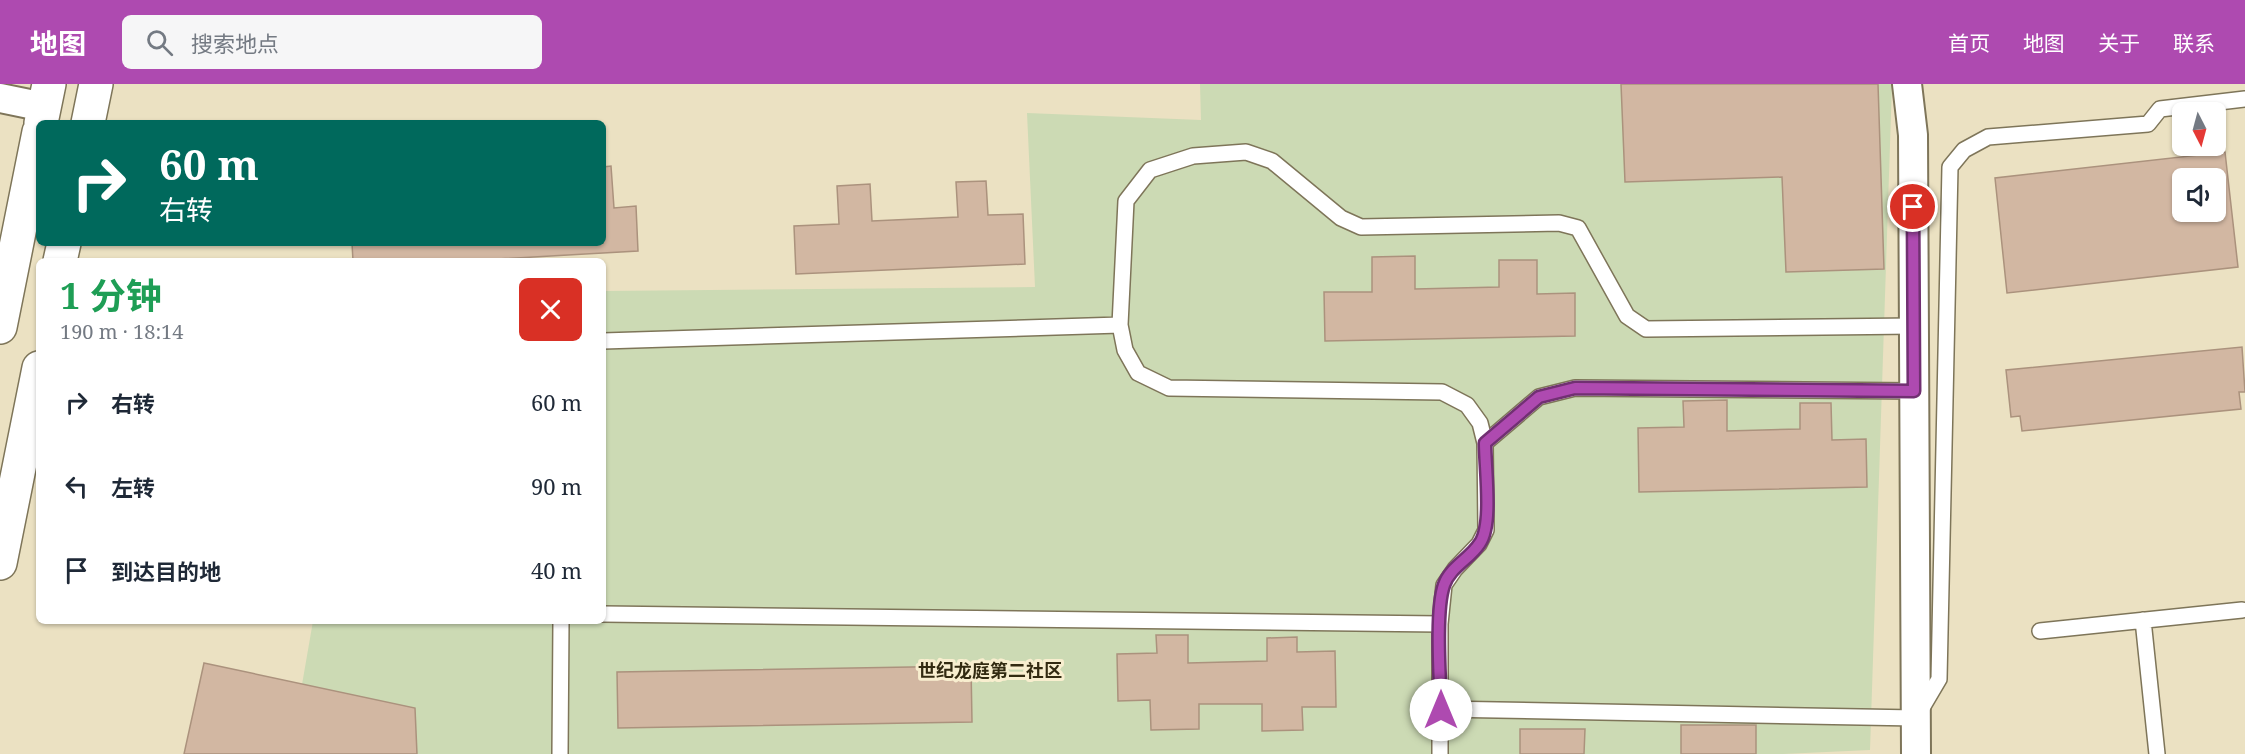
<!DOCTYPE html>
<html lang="zh">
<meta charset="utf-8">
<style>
body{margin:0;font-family:"Noto Serif","Noto Sans SC",serif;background:#f6f6f7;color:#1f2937;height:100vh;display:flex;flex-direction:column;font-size:22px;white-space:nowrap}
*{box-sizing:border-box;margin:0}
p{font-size:20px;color:#747a83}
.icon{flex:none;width:33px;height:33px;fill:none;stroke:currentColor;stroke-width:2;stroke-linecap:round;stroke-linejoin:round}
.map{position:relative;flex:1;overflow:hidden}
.drawer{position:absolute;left:36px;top:174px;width:570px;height:366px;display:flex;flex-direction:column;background:#fff;border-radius:9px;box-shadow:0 2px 4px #0004}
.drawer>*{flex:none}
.guide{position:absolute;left:36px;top:36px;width:570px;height:126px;border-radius:9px;box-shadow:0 2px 4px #0004;background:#00695c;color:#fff;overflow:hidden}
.needle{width:39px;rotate:174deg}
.tools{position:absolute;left:2172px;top:18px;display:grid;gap:12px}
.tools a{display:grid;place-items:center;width:54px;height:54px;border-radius:9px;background:#fff;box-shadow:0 2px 4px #0004;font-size:30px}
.pin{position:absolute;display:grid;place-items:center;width:51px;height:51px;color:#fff;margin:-26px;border:3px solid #fff;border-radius:50%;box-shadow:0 2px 6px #0007}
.me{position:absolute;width:66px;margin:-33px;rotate:0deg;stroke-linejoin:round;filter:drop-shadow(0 0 4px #0008)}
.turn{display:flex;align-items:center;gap:21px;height:126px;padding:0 24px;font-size:27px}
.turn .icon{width:78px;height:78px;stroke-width:2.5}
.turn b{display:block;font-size:42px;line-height:51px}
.round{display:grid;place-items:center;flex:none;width:63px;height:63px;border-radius:9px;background:#f6f6f7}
.headline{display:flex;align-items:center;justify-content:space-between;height:102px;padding:0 24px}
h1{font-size:36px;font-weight:700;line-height:45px;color:#1e9e55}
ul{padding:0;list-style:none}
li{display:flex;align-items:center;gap:18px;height:84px;padding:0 24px}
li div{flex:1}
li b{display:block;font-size:22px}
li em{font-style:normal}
header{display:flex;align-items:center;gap:36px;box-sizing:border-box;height:84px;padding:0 30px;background:#ae4ab0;color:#fff}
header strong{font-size:28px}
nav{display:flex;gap:33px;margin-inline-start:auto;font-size:21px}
.search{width:420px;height:54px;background:#f6f6f7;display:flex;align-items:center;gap:15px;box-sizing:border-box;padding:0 21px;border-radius:9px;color:#747a83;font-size:22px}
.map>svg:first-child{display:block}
.green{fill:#ccdab4}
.building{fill:#d2b7a2;stroke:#ab927d;stroke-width:1.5;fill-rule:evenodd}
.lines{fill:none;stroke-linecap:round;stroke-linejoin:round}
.lane-casing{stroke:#7e7559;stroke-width:18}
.street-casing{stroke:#7e7559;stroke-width:32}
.secondary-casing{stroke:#7e7559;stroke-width:36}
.lane{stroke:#fff;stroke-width:15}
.street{stroke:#fff;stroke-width:28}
.secondary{stroke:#fff;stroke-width:33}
.route-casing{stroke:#713072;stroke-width:15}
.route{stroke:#ae4ab0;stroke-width:10}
.labels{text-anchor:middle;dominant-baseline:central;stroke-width:6;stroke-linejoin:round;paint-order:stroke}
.quarter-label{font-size:18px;font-weight:bold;fill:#322a11;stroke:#f8eecf}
</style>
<header>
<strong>地图</strong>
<div class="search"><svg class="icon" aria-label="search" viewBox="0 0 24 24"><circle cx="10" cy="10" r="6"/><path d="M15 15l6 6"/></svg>搜索地点</div>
<nav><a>首页</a><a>地图</a><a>关于</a><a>联系</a></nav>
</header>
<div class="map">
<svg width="2245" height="670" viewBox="0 0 2245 670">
<rect width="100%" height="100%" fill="#ebe1c2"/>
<path class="green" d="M1200,0h692l-22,666 -87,4h-1493l23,-133h290v-330l432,-4 -8,-174 174,7z"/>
<path class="building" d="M1621,0h257l6,185 -98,3 -4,-95 -157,5z
M2225,68l13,115 -231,26 -12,-115zM2182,94h34v34h-34z
M611,82l3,42 22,-2 2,45 -176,10h-109l-1,-18h251v-76z
M986,97l2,34 35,-1 2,50 -229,10 -2,-48 45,-2 -2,-38 33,-2 2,37 86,-4 -2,-35z
M1415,172v33l84,-2v-27h38v34l38,-1v43l-250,5 -1,-49h48v-35z
M2242,263l3,45h-6l2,17 -219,22 -2,-15 -9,1 -5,-47z
M1727,316v31l73,-2v-26h31l1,37 34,-1 1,48 -228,5 -1,-64 46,-1 -1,-26z
M1156,551h32v28l79,-2v-23l30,-1v15l38,-1 1,56h-34l1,23 -41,1v-27h-63v25l-48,1 -1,-30 -32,1 -1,-47 40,-1z
M204,579l211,45 2,46h-233z
M971,582l1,56 -354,6 -1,-56z
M1681,641h75v29h-75z
M1520,645h65l-1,25h-64z"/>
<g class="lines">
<g class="lane-casing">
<path id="lane" d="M603,257l517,-16
M1485,359l54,-46 36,-9 339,3
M603,530l837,10
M2143,536l14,134
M2040,547l202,-21
M1441,625l475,9 23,-39 11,-512 14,-17 24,-13 160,-13 12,-15 85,-10
M560,670l1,-133
M1440,670v-130l4,-39 11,-16 24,-25 7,-14 -1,-87 -5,-20 -13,-18 -25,-13 -273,-4 -31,-15 -13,-23 -5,-25 6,-124 24,-31 43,-14 53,-4 26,9 69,57 20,9 198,-4 19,5 49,88 19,13 268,-3"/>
</g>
<g class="street-casing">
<path id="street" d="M1907,0l6,51 3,619
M0,14l44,9"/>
</g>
<g class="secondary-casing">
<path id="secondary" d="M41,39l8,-39
M88,39l8,-39
M60,177l4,-18
M0,243l39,-195
M0,479l39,-195"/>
</g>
<use href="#lane" class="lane"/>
<use href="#street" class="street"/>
<use href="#secondary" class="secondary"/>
</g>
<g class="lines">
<g class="route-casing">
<path id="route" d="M1441,626c-1,-30 -6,-100 3,-125 6,-18 26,-26 36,-42 13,-19 5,-75 5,-100l54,-46 36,-9 339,3 -1,-184"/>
</g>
<use href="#route" class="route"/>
</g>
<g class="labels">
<g class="quarter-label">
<text x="990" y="586">世纪龙庭第二社区</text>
</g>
</g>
</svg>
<div class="tools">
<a><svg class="needle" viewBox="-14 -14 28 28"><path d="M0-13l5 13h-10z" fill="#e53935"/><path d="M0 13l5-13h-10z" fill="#747a83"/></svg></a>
<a><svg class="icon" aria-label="sound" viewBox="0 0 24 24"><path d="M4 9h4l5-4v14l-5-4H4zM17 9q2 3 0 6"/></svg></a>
</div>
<div class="pin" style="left:1913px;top:123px;background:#d93025"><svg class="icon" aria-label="arrive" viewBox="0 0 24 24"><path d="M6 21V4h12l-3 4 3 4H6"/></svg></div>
<svg class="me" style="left:1441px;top:626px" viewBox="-20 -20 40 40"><circle r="19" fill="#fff"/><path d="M0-13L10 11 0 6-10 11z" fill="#ae4ab0"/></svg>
<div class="guide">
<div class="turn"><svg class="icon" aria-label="right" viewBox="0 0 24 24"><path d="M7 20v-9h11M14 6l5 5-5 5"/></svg><div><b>60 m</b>右转</div></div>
</div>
<section class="drawer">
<div class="headline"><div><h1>1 分钟</h1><p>190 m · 18:14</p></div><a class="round" style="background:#d93025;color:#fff"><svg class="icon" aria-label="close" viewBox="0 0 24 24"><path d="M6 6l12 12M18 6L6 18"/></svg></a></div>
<ul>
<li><svg class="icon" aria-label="right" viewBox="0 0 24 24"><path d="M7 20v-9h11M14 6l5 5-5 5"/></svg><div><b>右转</b></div><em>60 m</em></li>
<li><svg class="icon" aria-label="left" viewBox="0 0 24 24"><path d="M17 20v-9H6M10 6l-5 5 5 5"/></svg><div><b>左转</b></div><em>90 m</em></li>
<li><svg class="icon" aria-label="arrive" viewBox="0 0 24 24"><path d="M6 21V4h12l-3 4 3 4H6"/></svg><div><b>到达目的地</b></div><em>40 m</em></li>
</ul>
</section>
</div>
